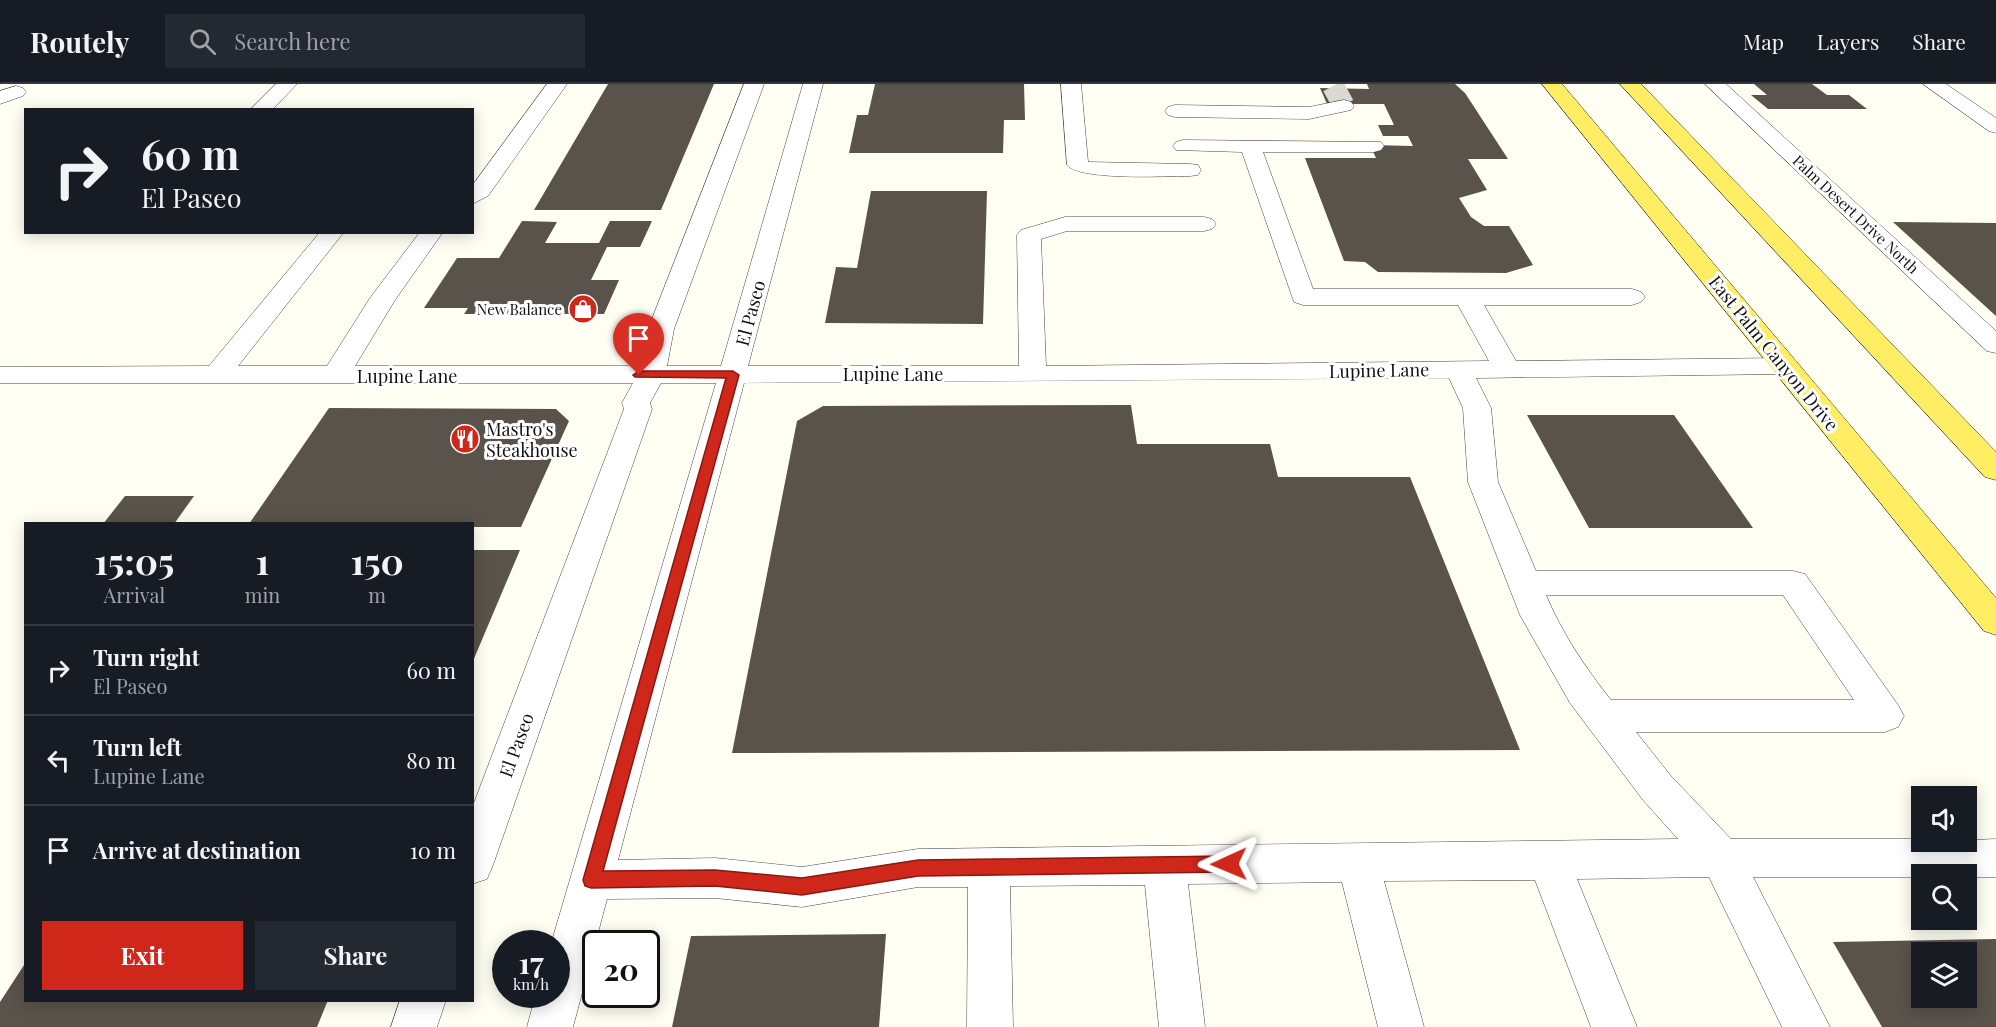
<!DOCTYPE html>
<style>
body{margin:0;font-family:"Playfair Display",serif;background:#242831;color:#f1f3f6;height:100vh;display:flex;flex-direction:column;font-size:22px;white-space:nowrap}
*{box-sizing:border-box;margin:0}
p{font-size:20px;color:#9ea1a6}
.icon{flex:none;width:33px;height:33px;fill:none;stroke:currentColor;stroke-width:2;stroke-linecap:round;stroke-linejoin:round}
.map{position:relative;flex:1;overflow:hidden}
.drawer{position:absolute;left:24px;top:438px;width:450px;height:480px;display:flex;flex-direction:column;background:#171b24;border-radius:0px;box-shadow:0 3px 15px #0003}
.drawer>*{flex:none}
.guide{position:absolute;left:24px;top:24px;width:450px;height:126px;border-radius:0px;box-shadow:0 3px 15px #0003;background:#171b24;color:#f1f3f6;overflow:hidden}
.controls{position:absolute;left:1911px;top:702px;display:grid;gap:12px}
.controls a{display:grid;place-items:center;width:66px;height:66px;border-radius:0px;background:#171b24;box-shadow:0 3px 15px #0003;font-size:30px}
.speed{position:absolute;left:492px;top:846px;display:flex;gap:12px;font-size:30px;font-weight:700;text-align:center}
.speed>*{display:grid;place-content:center;width:78px;height:78px;border-radius:50%;background:#171b24;box-shadow:0 3px 15px #0003;line-height:1}
.speed small{font-size:15px;font-weight:400}
.speed .limit{border:3px solid #111;border-radius:9px;background:#fff;color:#111}
.pin{position:absolute;display:grid;place-items:center;width:51px;height:51px;color:#fff;margin:-62px -26px;border-radius:50% 50% 50% 0;rotate:-45deg;box-shadow:0 0 6px #0007}
.pin .icon{rotate:45deg}
.me{position:absolute;width:66px;margin:-33px;rotate:269deg;stroke-linejoin:round;filter:drop-shadow(0 0 4px #0008)}
.turn{display:flex;align-items:center;gap:21px;height:126px;padding:0 18px;font-size:27px}
.turn .icon{width:78px;height:78px;stroke-width:2.5}
.turn b{display:block;font-size:42px;line-height:51px}
.eta{display:flex;justify-content:space-evenly;align-items:center;height:102px;text-align:center}
.eta b{font-size:36px;font-weight:700;line-height:42px}
.action{display:flex;gap:12px;margin-top:auto;padding:12px 18px}
.action a{flex:1;height:69px;border-radius:0px;background:#cf2719;color:#fff;font-size:24px;font-weight:700;line-height:69px;text-align:center}
.action a+a{background:#242831;color:#f1f3f6}
ul{padding:0;list-style:none}
li{display:flex;align-items:center;gap:18px;height:90px;padding:0 18px;border-top:2px solid #363941}
li div{flex:1}
li b{display:block;font-size:22px}
li em{font-style:normal}
header{display:flex;align-items:center;gap:36px;box-sizing:border-box;height:84px;padding:0 30px;background:#171b24;border-bottom:2px solid #363941}
header strong{font-size:28px}
nav{display:flex;gap:33px;margin-inline-start:auto;font-size:21px}
.search{width:420px;height:54px;background:#242831;display:flex;align-items:center;gap:15px;box-sizing:border-box;padding:0 21px;border-radius:0px;color:#9ea1a6;font-size:22px}
.map>svg:first-child{display:block}
.building{fill:#5a534b;fill-rule:evenodd}
.lines{fill:none;stroke-linecap:round;stroke-linejoin:round}
.minor-tunnel{stroke:#dbdad1;stroke-width:22;stroke-dasharray:22 10;stroke-linecap:butt}
.minor-casing{stroke:#434343;stroke-width:1}
.major-casing{stroke:#212121;stroke-width:1}
.minor{fill:#fff;fill-rule:evenodd}
.major{fill:#ffed63;fill-rule:evenodd}
.route{fill:#cf2719;stroke:#871910;stroke-width:1.5}
.labels{text-anchor:middle;dominant-baseline:central;stroke-width:6;stroke-linejoin:round;paint-order:stroke}
.far-street-label{font-size:15px;fill:#101010;stroke:#fff}
.far-poi-label{font-size:15px;fill:#101010;stroke:#fff;text-anchor:end}
.street-label{font-size:18px;fill:#101010;stroke:#fff}
.poi-label{font-size:18px;fill:#101010;stroke:#fff;text-anchor:start}
</style>
<header>
<strong>Routely</strong>
<div class="search"><svg class="icon" aria-label="search" viewBox="0 0 24 24"><circle cx="10" cy="10" r="6"/><path d="M15 15l6 6"/></svg>Search here</div>
<nav><a>Map</a><a>Layers</a><a>Share</a></nav>
</header>
<div class="map">
<svg width="1996" height="943" viewBox="0 0 1996 943">
<rect width="100%" height="100%" fill="#fffef3"/>
<path class="building" d="M608,0h106l-53,126h-127z
M875,0h149l1,36h-21l-1,33h-154l8,-38h11z
M1367,0h88l10,9 43,66h-40l19,31 -28,8 12,19 13,9h25l24,39 -27,8 -128,-1 -13,-10 -21,-1 -39,-103h71l-6,-13 43,1 -5,-10h-25l-5,-11h16l-10,-21h-57l-7,-16 49,1z
M1754,0h58l15,11h22l18,14h-99l-17,-14h16z
M871,107h116l-4,133 -158,-1 11,-56 21,1z
M522,137l35,1 -12,21h54l11,-22h42l-12,26h-33l-16,33h28l-15,34h-140l4,-6h-44l33,-50h42z
M1893,138l103,1v93z
M1131,321l6,39h133l8,33h132l110,273 -788,3 65,-332 26,-15z
M329,324l227,1 13,12 -48,106h-49v-3h-223z
M1527,331h147l79,113h-164z
M125,412h69l-20,28h-71z
M472,466h48l-47,111h-1z
M886,850l-7,93h-207l19,-91z
M1996,855v88h-114l-49,-85zM1922,868h44v46h-44z
M26,878v38h302l-11,27h-317v-25z"/>
<g class="lines">
<path class="minor-tunnel" d="M1333,2l11,20"/>
<g class="minor-casing">
<path id="minor" d="M276,0h21l-25,26h-22z
M547,0h20l-79,112 -16,8v-18z
M744,0h20l-90,245 -7,37h54l82,-282h20l-75,282h271l-2,-131 4,-5 44,-13h139l8,2 4,5 -4,5 -8,2h-137l-26,8 5,127 443,-5 -31,-56h-155l-9,-3 -52,-150 -66,-2 -3,-4 3,-4 7,-2 198,2 3,4 -3,4 -7,2h-111l50,137h319l9,3 4,5 -4,5 -9,3h-148l32,56 269,-3 10,2 4,6 -4,6 -10,2 -309,4 15,30 7,74 38,89h257l12,3 93,131 6,11 -6,11 -13,5h-249l35,44 60,63h191v3l74,-3v38h-30v-3h-44v3h-169l77,150h-48l-73,-150 -132,2 60,148h-46l-56,-147 -151,1 40,146h-46l-36,-145 -154,2 17,143h-46l-14,-142 -135,1 3,141h-46l1,-140h-50l-116,20 -87,-9 -108,1 -34,128h-46l9,-33h20v-50h-5l165,-561h-55l-11,20 2,6 -159,456 -6,14 -15,5v-76l152,-399 -2,-6 11,-20h-633v-16l209,-1 111,-134h24l-106,134h89l43,-68 50,-66h23l-48,68 -40,66h284l9,-37zM1449,294l14,30 5,74 52,133 50,88 73,97 35,39 -760,10 -116,18 -87,-9 -97,2 126,-477zM1546,511h237l71,105h-243c-25,-31 -49,-67 -65,-105z
M1061,0h20l7,78 102,2 8,1 3,5 -3,5 -8,1c-23,0 -111,5 -123,-11z
M1705,0h21l270,247v22l-9,-2z
M1923,0h23l50,34v15l-7,-2z
M16,2l7,2 3,4 -3,4 -23,8v-13z
M1344,16l7,2 3,4 -3,4 -42,9 -134,-2 -7,-2 -3,-4 3,-4 7,-2 134,2z
M400,916h46l-9,27h-46z"/>
</g>
<g class="major-casing">
<path id="major" d="M1542,0h20l434,514v37l-12,-4z
M1620,0h21l355,368v28l-11,-3z"/>
</g>
<use href="#minor" class="minor"/>
<use href="#major" class="major"/>
</g>
<path class="route" d="M639,287h94l6,4 -136,496 112,-1 87,8 116,-18 311,-4 6,2 2,6 -2,5 -6,3 -311,4 -116,19 -87,-9 -124,2 -6,-2 -2,-6 143,-502 -91,-1 -2,-2z"/>
<defs>
<g id="shop-disc" transform="scale(1.5)"><circle r="9.5" fill="#cf2719" stroke="#fff"/><path d="M-5-2.5h2.3a2.7 3.5 0 0 1 5.4 0H5L5.5 6h-11ZM-1.5-2.5h3a1.5 2.3 0 0 0-3 0Z" fill="#fff"/></g>
<g id="restaurant-disc" transform="scale(1.5)"><circle r="9.5" fill="#cf2719" stroke="#fff"/><path d="M-5-6h1v4h1v-4h1v4h1v-4h1v5L-1.5 .5V6h-2V.5L-5-1ZM5-6V6H3V1.5H1.5Q1.5-4 5-6Z" fill="#fff"/></g>
</defs>
<g fill-rule="evenodd">
<use href="#shop-disc" x="583" y="225"/>
<use href="#restaurant-disc" x="465" y="355"/>
</g>
<g class="labels">
<g class="far-street-label">
<text transform="translate(1856 130) rotate(43)">Palm Desert Drive North</text>
</g>
<g class="far-poi-label">
<text x="562" y="225">New Balance</text>
</g>
<g class="street-label">
<text transform="translate(750 229) rotate(-75)">El Paseo</text>
<text transform="translate(1774 269) rotate(51)">East Palm Canyon Drive</text>
<text transform="translate(1379 286) rotate(-1)">Lupine Lane</text>
<text x="893" y="290">Lupine Lane</text>
<text x="407" y="292">Lupine Lane</text>
<text transform="translate(516 661) rotate(-70)">El Paseo</text>
</g>
<g class="poi-label">
<text x="486" y="345">Mastro's<tspan x="486" dy="21">Steakhouse</tspan></text>
</g>
</g>
</svg>
<div class="controls">
<a><svg class="icon" aria-label="sound" viewBox="0 0 24 24"><path d="M4 9h4l5-4v14l-5-4H4zM17 9q2 3 0 6"/></svg></a>
<a><svg class="icon" aria-label="search" viewBox="0 0 24 24"><circle cx="10" cy="10" r="6"/><path d="M15 15l6 6"/></svg></a>
<a><svg class="icon" aria-label="layers" viewBox="0 0 24 24"><path d="M12 4l9 5-9 5-9-5zM3 14l9 5 9-5"/></svg></a>
</div>
<div class="speed"><div>17<small>km/h</small></div><div class="limit">20</div></div>
<div class="pin" style="left:639px;top:291px;background:#d93025"><svg class="icon" aria-label="arrive" viewBox="0 0 24 24"><path d="M6 21V4h12l-3 4 3 4H6"/></svg></div>
<svg class="me" style="left:1229px;top:780px" viewBox="-20 -20 40 40"><path d="M0-17L14 15 0 8-14 15z" fill="#cf2719" stroke="#fff" stroke-width="4"/></svg>
<div class="guide">
<div class="turn"><svg class="icon" aria-label="right" viewBox="0 0 24 24"><path d="M7 20v-9h11M14 6l5 5-5 5"/></svg><div><b>60 m</b>El Paseo</div></div>
</div>
<section class="drawer">
<div class="eta">
<div><b>15:05</b><p>Arrival</p></div>
<div><b>1</b><p>min</p></div>
<div><b>150</b><p>m</p></div>
</div>
<ul>
<li><svg class="icon" aria-label="right" viewBox="0 0 24 24"><path d="M7 20v-9h11M14 6l5 5-5 5"/></svg><div><b>Turn right</b><p>El Paseo</p></div><em>60 m</em></li>
<li><svg class="icon" aria-label="left" viewBox="0 0 24 24"><path d="M17 20v-9H6M10 6l-5 5 5 5"/></svg><div><b>Turn left</b><p>Lupine Lane</p></div><em>80 m</em></li>
<li><svg class="icon" aria-label="arrive" viewBox="0 0 24 24"><path d="M6 21V4h12l-3 4 3 4H6"/></svg><div><b>Arrive at destination</b></div><em>10 m</em></li>
</ul>
<div class="action"><a>Exit</a><a>Share</a></div>
</section>
</div>
